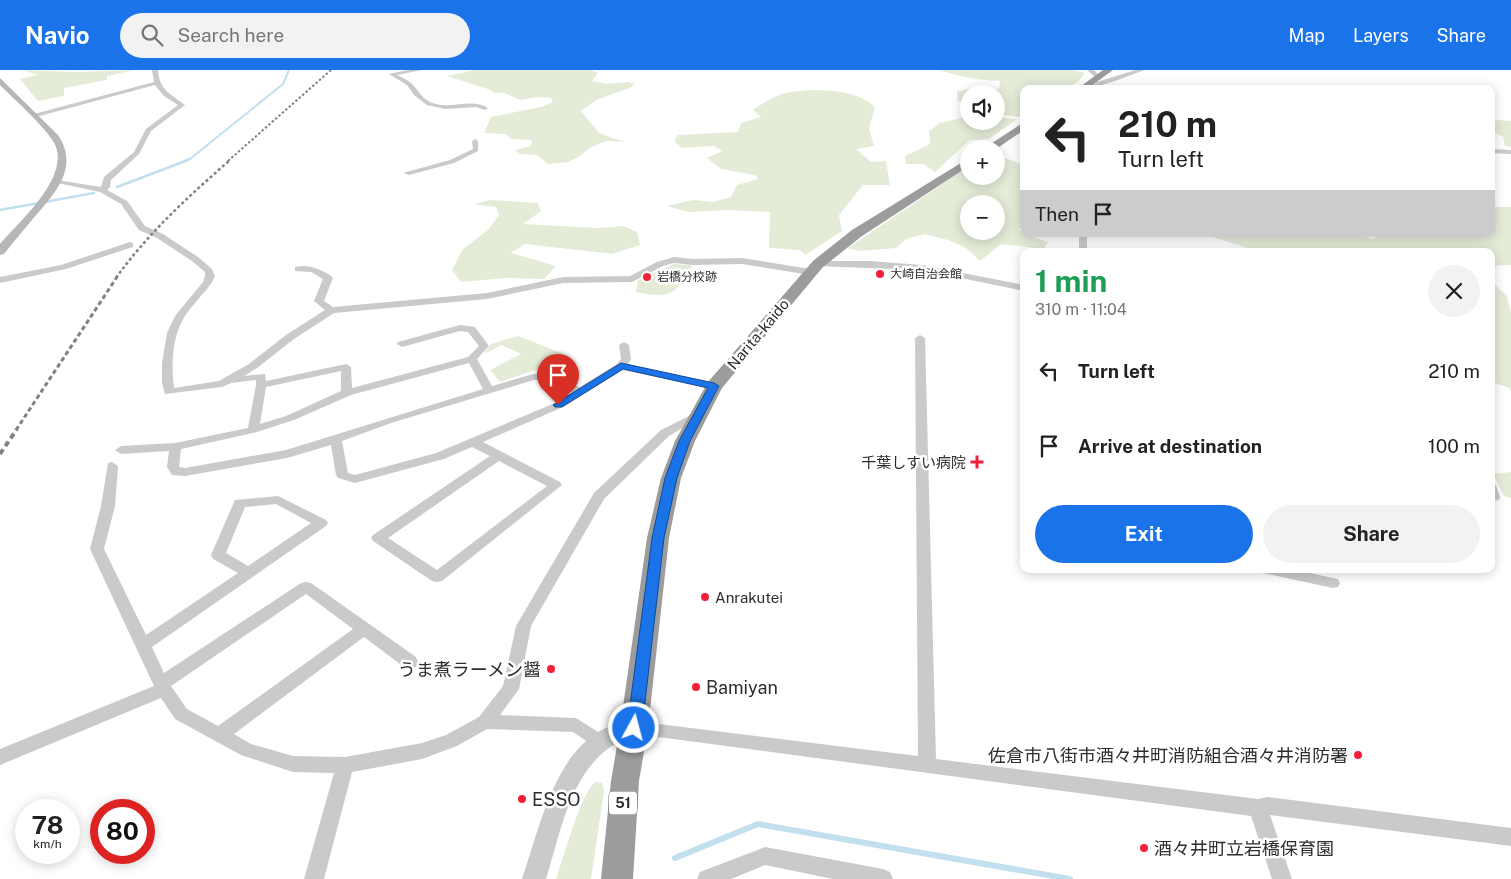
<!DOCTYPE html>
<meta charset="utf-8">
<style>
body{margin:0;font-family:"Public Sans","Noto Sans JP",sans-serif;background:#f2f2f2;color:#222;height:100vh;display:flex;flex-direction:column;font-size:19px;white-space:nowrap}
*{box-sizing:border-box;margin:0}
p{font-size:16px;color:#767676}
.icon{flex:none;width:28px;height:28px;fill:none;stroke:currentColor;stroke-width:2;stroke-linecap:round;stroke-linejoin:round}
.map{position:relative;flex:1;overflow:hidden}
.drawer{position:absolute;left:1020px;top:178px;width:475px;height:325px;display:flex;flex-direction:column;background:#fff;border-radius:10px;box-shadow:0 2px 12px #0003}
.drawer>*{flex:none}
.top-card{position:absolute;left:1020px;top:15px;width:475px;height:152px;border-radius:10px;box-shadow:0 2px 12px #0003;background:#fff;color:#222;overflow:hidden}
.tools{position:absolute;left:960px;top:15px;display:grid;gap:10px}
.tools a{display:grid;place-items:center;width:45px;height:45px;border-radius:50%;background:#fff;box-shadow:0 2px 12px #0003;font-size:25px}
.speed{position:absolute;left:15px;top:729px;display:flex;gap:10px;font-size:25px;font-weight:700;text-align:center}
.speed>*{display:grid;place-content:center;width:65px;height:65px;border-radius:50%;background:#fff;box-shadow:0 2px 12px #0003;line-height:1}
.speed small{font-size:12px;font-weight:400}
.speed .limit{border:8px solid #d22;background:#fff;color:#111}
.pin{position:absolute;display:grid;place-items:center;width:42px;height:42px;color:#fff;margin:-51px -21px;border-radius:50% 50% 50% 0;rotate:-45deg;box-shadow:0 0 5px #0007}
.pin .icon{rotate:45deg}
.me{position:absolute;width:55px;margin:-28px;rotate:7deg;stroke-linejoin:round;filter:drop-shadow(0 0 4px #0008)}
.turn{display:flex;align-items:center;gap:18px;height:105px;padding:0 15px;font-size:22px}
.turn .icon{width:65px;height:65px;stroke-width:2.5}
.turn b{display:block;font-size:35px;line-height:42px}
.then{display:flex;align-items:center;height:48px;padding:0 15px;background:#0003;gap:10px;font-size:19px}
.round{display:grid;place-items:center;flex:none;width:52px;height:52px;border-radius:26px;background:#f2f2f2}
.head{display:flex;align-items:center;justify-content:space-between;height:85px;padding:0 15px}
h1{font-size:30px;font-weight:700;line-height:38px;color:#1e9e55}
.cta{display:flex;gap:10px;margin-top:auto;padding:10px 15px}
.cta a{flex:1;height:58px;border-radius:30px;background:#1a73e8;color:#fff;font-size:20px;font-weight:700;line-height:58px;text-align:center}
.cta a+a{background:#f2f2f2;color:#222}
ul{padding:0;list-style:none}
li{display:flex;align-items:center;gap:15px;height:75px;padding:0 15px}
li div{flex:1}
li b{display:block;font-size:19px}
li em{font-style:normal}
header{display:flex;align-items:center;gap:30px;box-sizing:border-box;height:70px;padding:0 25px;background:#1a73e8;color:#fff}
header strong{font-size:24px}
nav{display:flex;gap:28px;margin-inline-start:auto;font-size:18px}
.search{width:350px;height:45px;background:#f2f2f2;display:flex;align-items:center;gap:12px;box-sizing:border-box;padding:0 18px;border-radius:28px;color:#767676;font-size:19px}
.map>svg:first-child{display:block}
.green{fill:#e4ecd8;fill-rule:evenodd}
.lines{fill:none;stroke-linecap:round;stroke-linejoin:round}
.stream-far2{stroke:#c2dfee;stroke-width:2}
.stream-far1{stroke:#c2dfee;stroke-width:2.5}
.stream{stroke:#c2dfee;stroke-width:6}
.minor{fill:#cacaca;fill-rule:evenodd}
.tertiary{fill:#cacaca;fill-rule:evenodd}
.secondary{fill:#b7b7b7;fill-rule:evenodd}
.trunk{fill:#9c9c9c;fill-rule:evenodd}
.rail-far3{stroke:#828282;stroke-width:2;stroke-dasharray:2.5 2;stroke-linecap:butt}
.rail-far2{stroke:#828282;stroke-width:2.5;stroke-dasharray:3 2.5;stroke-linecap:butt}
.rail-far1{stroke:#828282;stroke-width:3;stroke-dasharray:4.5 3;stroke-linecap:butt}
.rail{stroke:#828282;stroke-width:4;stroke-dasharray:5.5 4;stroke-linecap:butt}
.route{fill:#1a73e8;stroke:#114b97}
.poi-dot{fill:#f51e37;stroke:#fff;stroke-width:2}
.labels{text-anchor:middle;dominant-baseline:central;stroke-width:5;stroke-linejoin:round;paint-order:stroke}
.far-poi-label{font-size:12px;fill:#2d2d2d;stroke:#fff;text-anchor:start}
.shield{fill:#fff;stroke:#6c6c6c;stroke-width:1}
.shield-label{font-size:14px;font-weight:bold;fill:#2d2d2d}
.street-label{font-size:15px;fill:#2d2d2d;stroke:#fff}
.poi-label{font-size:15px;fill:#2d2d2d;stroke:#fff;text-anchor:end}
.near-poi-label{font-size:18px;fill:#2d2d2d;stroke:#fff;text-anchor:start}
</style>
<header>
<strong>Navio</strong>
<div class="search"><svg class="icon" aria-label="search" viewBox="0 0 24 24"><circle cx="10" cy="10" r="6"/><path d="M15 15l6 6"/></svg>Search here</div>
<nav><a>Map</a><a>Layers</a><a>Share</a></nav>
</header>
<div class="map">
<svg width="1511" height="809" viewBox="0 0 1511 809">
<rect width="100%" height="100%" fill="#fff"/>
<path class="green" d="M23,0l51,2 61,-2 -28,6v4l-43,8v8l-26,5 -18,-22 18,-4z
M475,0h116l7,3 -6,8 15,3 22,-2 6,2 -5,4 -32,11 -17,12 18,22 25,9 -18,-1 -15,6 -11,9 -12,6 -20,2 -11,-9 -17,-1 -5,-4 16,-4 1,-6 -21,-1 -5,-5 -22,-1 7,-16 50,-10 12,-5 -2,-4 -13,-1 -18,3 -15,-7h-10l-7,-4 -41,-13z
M939,0h133l13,3c-14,22 -38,16 -61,16v26l-4,2 -24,-3v-20h-27v13l-12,-7v-9l21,-3 21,1 1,-8c-23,-1 -39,-4 -61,-11z
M815,20c22,1 43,2 60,17l-6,22 5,17 -18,3 15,13 15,-1 4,24h-27l-24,30 3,16 -37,24 -5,-5 -31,-2 1,-36 -41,-2 -41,2 -21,-6 26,-6 20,2 18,-5 6,-12 21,-6 -3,-4 -34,-6 -14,-11 15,-7 -8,-5 -32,2 -8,-7 4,-6 60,-3 3,-9 20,-6 -8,-7c26,-18 32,-18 62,-20z
M969,46v5h27v-4l21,2 -28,20 -19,1 -35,32 -12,-8h-17l-1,-8 25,-12 -1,-13 11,-8z
M1498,50l13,1v26l-6,-1 -2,-9 -12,-6v-9z
M996,85l28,10v60l-6,4 6,5 24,8 -4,7 -43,-5 -21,17 -14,-13 -18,-8 -23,-6 -19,5 -10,9 -36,3 -12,-3 121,-82v10h27zM969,134h27v27h-27z
M490,130l48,3 3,8 -18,13 76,4 24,-2 14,6 3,13 -28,9 -87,-10 -14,9 45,13 -12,13 -38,-1 -45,4 -9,-12 11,-21 26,-20 10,-14 -3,-8 -22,-3z
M1491,137h20v58l-20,1v-15h-234l-54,-17h152l18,5 8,-5h110z
M674,194l18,1c-15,30 -23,34 -56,27l2,-12z
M1491,208l1,4 15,14 4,17v80l-1,-5 -19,-6z
M518,266l46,18 -16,18 -10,-3 -38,13 -10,-12 31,-16 -19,-9 -18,9 7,-10z
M1511,402v26l-7,-2 -11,-22z
M595,712l7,1 2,8 -13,88h-35c8,-22 24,-84 39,-97z"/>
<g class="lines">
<path class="stream-far2" d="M184,91l6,-2 93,-75 6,-14"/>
<path class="stream-far1" d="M117,117l71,-27
M0,140l94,-17"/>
<path class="stream" d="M675,788l83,-34 312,55"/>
<path class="minor" d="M152,0h6c1,20 13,24 27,35l-34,26 -12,23 -28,26 -1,7 -3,3 20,11 18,25 18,8 35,23 14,12 3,7 -3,6c-8,12 -19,22 -27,34 -13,20 -14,48 -11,72l45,-7 30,-17 37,-29 39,-25 -11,-9 9,-22 -12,-7 -16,-1v-4c13,-3 25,2 36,9l2,2 -9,23 9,6 154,-14 76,-16 67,-1 27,-14 17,-5 19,2 49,-1 68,11 4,3 -4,3 -68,-11 -49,1 -19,-2 -11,3 -31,16 -69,1 -76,16 -153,14 -40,26 -37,29 -13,8 21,-2 1,7 80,-17 5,3 1,21 116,-31 11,-11 -11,-14 -8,-1 -58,16 -5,-3 1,-2 62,-17 15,2 14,19 -12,13 15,27 41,-12h8l39,13 37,-23 4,-5 -2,-14 5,-3 5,3 2,14 -3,5 86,19 5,3 -5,3 -91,-19 -60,37 -80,35 77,40 2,3 -120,96 -5,1 -5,-1 -59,-40 -2,-3 2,-3 117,-79 -18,-9 -28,12 -89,24 -17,-5 -2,-3 -5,-30 -44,13 -102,18 -13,-1 -5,-8 2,-16 -48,3 -6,-4 6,-4 54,-3 73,-15 8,-43v-5l-25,3 -9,4 -57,7 -3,-11v-20l5,-30 8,-17 28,-34 2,-6v-4l-13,-11 -35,-23 -18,-8 -18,-26 -21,-12 -47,-10 4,-2 44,7 3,-10 30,-25 12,-23 32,-24 -14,-9 -9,-11 -119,32 -2,-3 120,-32zM469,293l14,26 -197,61 -101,18 -6,-1 2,-18 76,-17 37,-12 57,-25zM341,301v20l-55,25 -26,8 6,-37zM534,310h6l32,12 -17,11 -119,50 -81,22 -7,-2 -6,-32 49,-18zM499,391l48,25 -110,84 -49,-32z
M408,0h14l-25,5c5,2 10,5 14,8 7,6 10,15 19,19 19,9 41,-5 58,6l-3,2 -9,-3 -31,2 -18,-4 -13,-10 -7,-10 -18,-11z
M1135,0h9c-6,3 -51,19 -56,19l9,-7z
M475,69l3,2v10l-24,12 -45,12 -6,-2 47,-13 23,-11 -1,-8z
M1491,79l20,1v4l-20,-1z
M1079,164h8v17h-8z
M130,172l3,1v4l-67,22 -66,14v-6l61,-12z
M818,191h52l52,4 102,20v6l-102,-21 -107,-4v-4z
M920,265l5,3 11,421 322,40 10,-2 243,31v18l-241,-31 22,64h-20l-21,-63 -623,-83 -2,-5 2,-5 6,-2 284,35 -3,-418z
M697,342l6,3 -2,2 -32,19 -65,63 -73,127 -12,63 -19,26 76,3 30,19 3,5 -3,5 -6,3 -27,-18 -86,-3 -30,17 -35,13 -70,13 -28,107h-20l30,-106 -41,-1 -52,-17 -66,-36 -14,-21 -161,67v-16l154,-63 -64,-137 11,-43 7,-43 4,-1 6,4 -3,40 -11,43 42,86 92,-62 -25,-14 -2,-4 24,-55 43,-4 48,24 2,3 -2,3 -174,121 12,26 137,-90 5,-1 5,1 105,74 2,5 -2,5 -6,1 -6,-1 -40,-30 -130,97 17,10 42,12 52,1 77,-14 24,-8 33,-18 24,-31 13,-60 78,-133 67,-63zM276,434l35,19 -63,43 -22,-13 19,-46zM306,524l47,35 -135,97 -31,-17 -16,-23z
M1491,414l5,1 4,12 -1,3 -8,1z
M1261,499h30l42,9 5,1 2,4 -2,4 -5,1 -65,-14 -5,-1z
M765,777l118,22 7,3 3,7h-60l-68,-14 -34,14h-34l3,-7z"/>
<path class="tertiary" d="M1087,0h7l7,7 -5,1z
M634,649l7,3 3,6 -3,6c-11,4 -23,7 -32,14 -40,29 -49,87 -63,131h-24c16,-46 30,-116 73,-145 11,-8 26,-11 39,-15z"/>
<path class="secondary" d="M0,8l58,57c21,31 -1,56 -21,79 -11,13 -22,26 -33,40l-4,1v-11c20,-23 74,-70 53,-103 -11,-17 -38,-41 -53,-56z"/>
<path class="trunk" d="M1103,0h10l-26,19h-10z
M1024,52v8l-28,19h-13z
M969,88v8l-107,70 -39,31 -101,121 -27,53 -14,37 -12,60 -21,190 -9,53 -6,98h-32l10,-98 9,-53 27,-190 14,-60 14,-37 33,-59 105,-121 39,-31z"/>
<path class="rail-far3" d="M228,91l103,-91"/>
<path class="rail-far2" d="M116,208c32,-45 73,-82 114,-118"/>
<path class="rail-far1" d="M16,360l101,-153"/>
<path class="rail" d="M0,384l17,-25"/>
</g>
<path class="route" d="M621,293l93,20 5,3 -29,55 -13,37 -13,60 -22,190 -2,4 -6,2 -5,-2 -2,-4 25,-190 13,-60 14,-37 29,-53 -85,-19 -61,38h-7l-2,-2z"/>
<g class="poi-dot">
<circle cx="880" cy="204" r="5"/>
<circle cx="647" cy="207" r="5"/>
<path d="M974.5 384.5h5v5h5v5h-5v5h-5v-5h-5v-5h5z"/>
<circle cx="705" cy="527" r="5"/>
<circle cx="551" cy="599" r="5"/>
<circle cx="696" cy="617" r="5"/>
<circle cx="1358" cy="685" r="5"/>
<circle cx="522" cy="729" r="5"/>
<circle cx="1144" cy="778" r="5"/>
</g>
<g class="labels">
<g class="far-poi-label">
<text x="890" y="204">大崎自治会館</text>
<text x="657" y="207">岩橋分校跡</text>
</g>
<rect class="shield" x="609" y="721.5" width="28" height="23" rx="4"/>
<g class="shield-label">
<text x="623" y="733">51</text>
</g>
<g class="street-label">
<text transform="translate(758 264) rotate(-50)">Narita-kaido</text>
</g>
<g class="poi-label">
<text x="966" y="392">千葉しすい病院</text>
<text x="715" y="527" text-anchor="start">Anrakutei</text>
</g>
<g class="near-poi-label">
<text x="541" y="599" text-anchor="end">うま煮ラーメン醤</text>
<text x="706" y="617">Bamiyan</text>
<text x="1348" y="685" text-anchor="end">佐倉市八街市酒々井町消防組合酒々井消防署</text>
<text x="532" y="729">ESSO</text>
<text x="1154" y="778">酒々井町立岩橋保育園</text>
</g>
</g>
</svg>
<div class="tools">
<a><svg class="icon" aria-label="sound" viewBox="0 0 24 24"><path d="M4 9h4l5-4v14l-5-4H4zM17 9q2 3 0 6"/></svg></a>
<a>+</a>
<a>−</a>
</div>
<div class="speed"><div>78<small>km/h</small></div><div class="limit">80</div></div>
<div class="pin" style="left:558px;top:335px;background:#d93025"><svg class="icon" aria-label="arrive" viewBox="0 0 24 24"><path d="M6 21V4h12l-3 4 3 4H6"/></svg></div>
<svg class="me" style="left:634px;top:658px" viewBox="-20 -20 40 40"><circle r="17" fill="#1a73e8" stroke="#fff" stroke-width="3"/><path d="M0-11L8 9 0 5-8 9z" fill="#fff"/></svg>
<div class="top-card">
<div class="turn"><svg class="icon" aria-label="left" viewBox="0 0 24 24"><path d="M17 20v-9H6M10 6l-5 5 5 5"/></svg><div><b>210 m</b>Turn left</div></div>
<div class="then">Then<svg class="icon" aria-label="arrive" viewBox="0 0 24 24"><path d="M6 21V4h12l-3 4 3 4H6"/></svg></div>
</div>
<section class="drawer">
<div class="head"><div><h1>1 min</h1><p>310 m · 11:04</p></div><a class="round"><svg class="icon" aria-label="close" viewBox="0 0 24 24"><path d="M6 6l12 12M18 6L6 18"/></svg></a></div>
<ul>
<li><svg class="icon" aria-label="left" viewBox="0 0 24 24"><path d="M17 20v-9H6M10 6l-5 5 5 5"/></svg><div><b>Turn left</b></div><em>210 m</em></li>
<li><svg class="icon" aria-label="arrive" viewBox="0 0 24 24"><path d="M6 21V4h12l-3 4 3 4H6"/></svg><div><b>Arrive at destination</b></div><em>100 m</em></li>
</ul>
<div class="cta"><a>Exit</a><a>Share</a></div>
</section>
</div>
